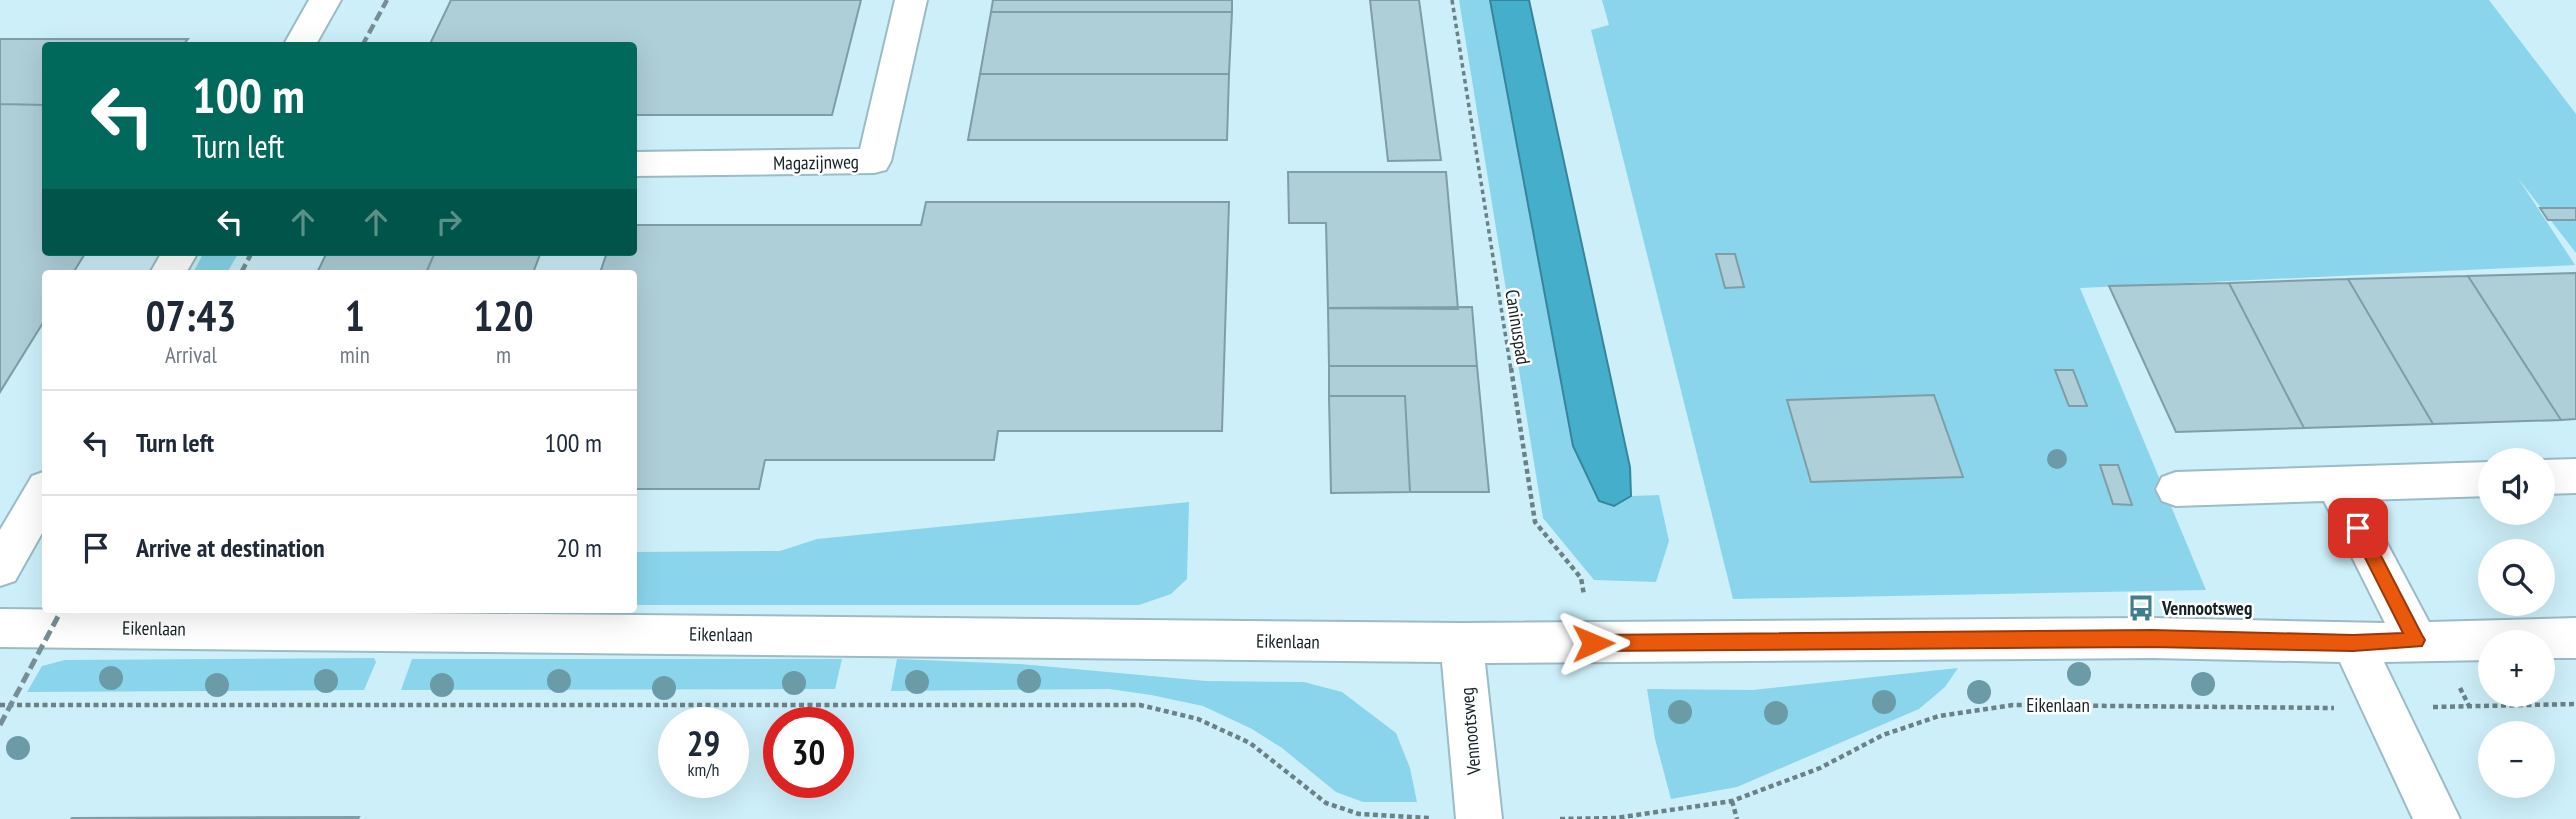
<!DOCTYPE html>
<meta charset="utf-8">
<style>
body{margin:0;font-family:"PT Sans Narrow",sans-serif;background:#f2f2f3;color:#1f2937;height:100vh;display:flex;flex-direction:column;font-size:26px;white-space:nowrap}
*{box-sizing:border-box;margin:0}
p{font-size:23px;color:#747a83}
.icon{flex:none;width:38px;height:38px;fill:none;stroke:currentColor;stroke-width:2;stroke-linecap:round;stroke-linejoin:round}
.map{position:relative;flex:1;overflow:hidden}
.panel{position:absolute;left:42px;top:270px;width:595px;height:343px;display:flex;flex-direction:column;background:#fff;border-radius:7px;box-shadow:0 7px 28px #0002}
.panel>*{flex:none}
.banner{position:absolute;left:42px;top:42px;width:595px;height:214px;border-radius:7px;box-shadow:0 7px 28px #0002;background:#00695c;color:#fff;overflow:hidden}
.controls{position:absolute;left:2478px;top:448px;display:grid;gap:14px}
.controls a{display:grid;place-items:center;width:77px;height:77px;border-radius:50%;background:#fff;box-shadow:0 7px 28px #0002;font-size:35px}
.speed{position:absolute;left:658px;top:707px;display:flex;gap:14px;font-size:35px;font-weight:700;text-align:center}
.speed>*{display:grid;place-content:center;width:91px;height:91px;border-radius:50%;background:#fff;box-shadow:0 7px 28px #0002;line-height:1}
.speed small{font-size:18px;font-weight:400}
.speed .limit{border:10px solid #d22;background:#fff;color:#111}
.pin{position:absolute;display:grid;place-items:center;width:60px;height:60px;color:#fff;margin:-30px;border-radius:14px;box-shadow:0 4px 10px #0006}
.me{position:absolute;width:77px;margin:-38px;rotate:89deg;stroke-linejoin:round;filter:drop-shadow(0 0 5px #0008)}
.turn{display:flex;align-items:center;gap:24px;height:147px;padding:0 35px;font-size:32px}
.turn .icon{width:91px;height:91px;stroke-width:2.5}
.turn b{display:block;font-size:49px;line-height:60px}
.lanes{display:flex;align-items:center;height:66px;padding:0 35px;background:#0003;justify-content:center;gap:35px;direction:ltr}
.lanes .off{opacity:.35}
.eta{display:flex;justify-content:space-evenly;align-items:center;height:119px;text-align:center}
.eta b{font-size:42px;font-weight:700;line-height:49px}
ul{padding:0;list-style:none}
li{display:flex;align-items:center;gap:21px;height:105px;padding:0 35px;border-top:2px solid #e0e1e3}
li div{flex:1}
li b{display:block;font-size:26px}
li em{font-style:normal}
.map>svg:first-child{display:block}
.green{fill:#8ad5eb}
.water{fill:#45afcb;stroke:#37859a;stroke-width:2}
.building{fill:#aeced8;stroke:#7e9da7;stroke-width:2}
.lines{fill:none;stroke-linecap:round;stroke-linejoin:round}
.minor-casing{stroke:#9bbbc5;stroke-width:4}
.path-far1{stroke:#6a8188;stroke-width:3.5;stroke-dasharray:4.5 3.5;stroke-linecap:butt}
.path{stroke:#6a8188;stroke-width:4.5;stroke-dasharray:5 3.5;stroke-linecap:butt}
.minor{fill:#fff;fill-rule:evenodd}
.rail-far1{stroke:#768e95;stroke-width:4.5;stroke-dasharray:10 4.5;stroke-linecap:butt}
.rail{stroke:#768e95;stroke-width:5;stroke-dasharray:11 5;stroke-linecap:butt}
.tree{fill:#6c9ba8}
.route{fill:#ea580c;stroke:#983908;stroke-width:2}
.labels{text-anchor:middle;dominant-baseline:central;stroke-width:5;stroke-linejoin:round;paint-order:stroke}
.street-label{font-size:19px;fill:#152226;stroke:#fff}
.poi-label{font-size:19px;font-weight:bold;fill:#152226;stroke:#fff;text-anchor:start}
</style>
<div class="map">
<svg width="2576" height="819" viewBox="0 0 2576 819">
<rect width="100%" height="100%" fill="#cdeff9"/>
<path class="green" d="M1459,0h31l83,446 26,55 15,5 17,-10 28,-1 10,46 -13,41 -62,-2 -51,-62z
M1602,0h887l87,114v139l-58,-75 57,87 -495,23 126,302 -473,9 -142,-569 18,-5z
M204,252h35l-12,21h-34z
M1189,502l-2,77 -16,15 -32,11h-505v-53l146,-1 37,-12z
M374,658l2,4 -12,28 -337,2 15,-26 23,-6z
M412,659h430l-7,30 -434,1z
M897,659l123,5 186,17 98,1 38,10 54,41 14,35 7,34h-54l-27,-10 -54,-44 -30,-19 -49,-23 -52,-11 -42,-6 -218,2z
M1958,668l-13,19 -26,22 -182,78 -66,12 -16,-60 -8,-50 106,1z"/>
<path class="water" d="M1490,0h39l101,467 1,29 -17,10 -15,-5 -26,-55z"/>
<path class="building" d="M451,0h410l-29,115h-198v-69h-205z
M993,0h239v12h-241z
M1370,0h49l22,160 -53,1z
M991,12h241l-3,62h-249z
M0,39h188l-6,7h-136v59l-46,-1z
M980,74h249l-2,66h-259z
M0,104l46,1v147h40l-13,21h-27v45l-46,74z
M1288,172h158l12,137 -130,-1 -2,-85h-37z
M926,202h303l-7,229h-224l-4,29h-229l-6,29h-125v-216h-34l7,-21h27v-27h287z
M2540,208h36v12h-28z
M327,252h108l-9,21h-109z
M435,252h106l-8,21h-107z
M1716,254h19l9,33 -19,1z
M2576,273v146l-15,1 -93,-144z
M2468,276l93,144 -128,4 -85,-145z
M2348,279l85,145 -129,4 -75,-145z
M2229,283l75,145 -128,4 -67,-146z
M1472,307l5,59h-148l-1,-58z
M1329,366h148l12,126h-79l-5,-96h-76z
M2055,370h18l14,36h-18z
M1934,395l29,82 -152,5 -24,-82z
M1329,396h76l5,96 -79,1z
M2100,465h18l14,40 -19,-1z
M359,817l-1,2h-287l1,-1z"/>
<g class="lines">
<g class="minor-casing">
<path id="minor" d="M309,0h32l-26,46h-32z
M895,0h32l-36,161 -5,9 -12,3 -240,3v-24l226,-3z
M162,252h36l-12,21h-36z
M2576,459v34l-33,1 -1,-34z
M2490,462v34l-126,4 65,122 147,-4v40h-33v-16h-53v18l-106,2 76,157h-47l-73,-157 -188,-4 -667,5 17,156h-46l-14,-157 -1442,-15v-38l1462,14 690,-5 233,5 -61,-122 -148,5 -14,-5 -6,-12 6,-12 14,-5z
M46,471v55l-31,55 -15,5v-56l32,-54z"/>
</g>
<path class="path-far1" d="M1452,0l59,370"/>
<path class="path" d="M1511,368l24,154 46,56 3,17
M2460,688l9,18
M0,705h1140l58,14 52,24 76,60 33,11 70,4
M2433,707l143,-3
M1732,801l5,18
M1560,819l56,-1 116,-17 88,-33 63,-33 56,-19 74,-11 321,3"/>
<use href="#minor" class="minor"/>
<path class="rail-far1" d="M362,46l25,-46
M241,273l11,-21"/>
<path class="rail" d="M0,725l62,-116"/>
</g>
<g class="tree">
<circle cx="2057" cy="459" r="10"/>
<circle cx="2079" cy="674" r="12"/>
<circle cx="111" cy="678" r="12"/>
<circle cx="326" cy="681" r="12"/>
<circle cx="559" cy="681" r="12"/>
<circle cx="1029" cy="681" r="12"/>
<circle cx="917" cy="682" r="12"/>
<circle cx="794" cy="683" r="12"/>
<circle cx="2203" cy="684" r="12"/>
<circle cx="217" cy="685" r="12"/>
<circle cx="442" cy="685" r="12"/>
<circle cx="664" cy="688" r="12"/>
<circle cx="1979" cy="692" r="12"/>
<circle cx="1884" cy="702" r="12"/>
<circle cx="1680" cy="712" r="12"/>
<circle cx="1776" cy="713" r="12"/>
<circle cx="18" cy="748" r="12"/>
</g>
<path class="route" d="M2358,521l6,2 58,112 3,5 -3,6 -69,5 -201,-4 -559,4 -6,-2 -2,-6 2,-6 6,-2 559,-5 201,5 50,-2 -53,-105z"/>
<defs>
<g id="bus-bare" transform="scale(2.1)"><path d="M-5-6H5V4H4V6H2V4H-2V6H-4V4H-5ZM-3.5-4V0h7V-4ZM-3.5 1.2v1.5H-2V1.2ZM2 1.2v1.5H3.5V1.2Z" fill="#3d7e90" stroke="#fff" stroke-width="2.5" paint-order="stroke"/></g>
</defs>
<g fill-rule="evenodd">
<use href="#bus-bare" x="2141" y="608"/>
</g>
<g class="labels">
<g class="street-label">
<text transform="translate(816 162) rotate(-1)">Magazijnweg</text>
<text transform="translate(1518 327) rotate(81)">Caninuspad</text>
<text transform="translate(154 628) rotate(1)">Eikenlaan</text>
<text transform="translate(721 634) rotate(1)">Eikenlaan</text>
<text transform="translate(1288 641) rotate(1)">Eikenlaan</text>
<text x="2058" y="705">Eikenlaan</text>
<text transform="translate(1470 731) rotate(-95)">Vennootsweg</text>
</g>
<g class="poi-label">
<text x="2162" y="608">Vennootsweg</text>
</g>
</g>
</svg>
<div class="controls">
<a><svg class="icon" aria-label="sound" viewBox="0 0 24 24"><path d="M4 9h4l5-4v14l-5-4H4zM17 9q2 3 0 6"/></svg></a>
<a><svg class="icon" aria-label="search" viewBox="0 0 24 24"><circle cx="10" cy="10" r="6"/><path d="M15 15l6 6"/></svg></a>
<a>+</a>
<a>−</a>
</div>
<div class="speed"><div>29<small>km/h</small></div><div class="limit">30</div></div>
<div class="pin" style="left:2358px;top:528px;background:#d93025"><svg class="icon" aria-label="arrive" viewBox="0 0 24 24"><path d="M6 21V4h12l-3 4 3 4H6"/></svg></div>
<svg class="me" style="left:1593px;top:643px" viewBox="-20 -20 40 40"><path d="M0-17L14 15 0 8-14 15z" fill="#ea580c" stroke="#fff" stroke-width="4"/></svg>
<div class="banner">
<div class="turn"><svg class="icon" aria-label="left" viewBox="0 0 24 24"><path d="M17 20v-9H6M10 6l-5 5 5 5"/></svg><div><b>100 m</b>Turn left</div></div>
<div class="lanes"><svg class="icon" aria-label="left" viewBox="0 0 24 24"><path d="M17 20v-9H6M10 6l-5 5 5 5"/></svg><svg class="icon off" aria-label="ahead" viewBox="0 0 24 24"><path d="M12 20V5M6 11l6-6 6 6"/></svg><svg class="icon off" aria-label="ahead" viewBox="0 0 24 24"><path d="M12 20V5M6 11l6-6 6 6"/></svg><svg class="icon off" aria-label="right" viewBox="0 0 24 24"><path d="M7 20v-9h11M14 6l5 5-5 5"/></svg></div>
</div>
<section class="panel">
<div class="eta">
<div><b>07:43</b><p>Arrival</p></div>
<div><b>1</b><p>min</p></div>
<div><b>120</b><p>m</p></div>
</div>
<ul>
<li><svg class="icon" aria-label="left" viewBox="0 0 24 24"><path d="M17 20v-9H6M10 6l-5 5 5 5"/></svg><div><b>Turn left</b></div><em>100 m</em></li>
<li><svg class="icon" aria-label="arrive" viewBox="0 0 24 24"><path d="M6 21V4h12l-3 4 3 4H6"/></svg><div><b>Arrive at destination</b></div><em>20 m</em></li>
</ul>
</section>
</div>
